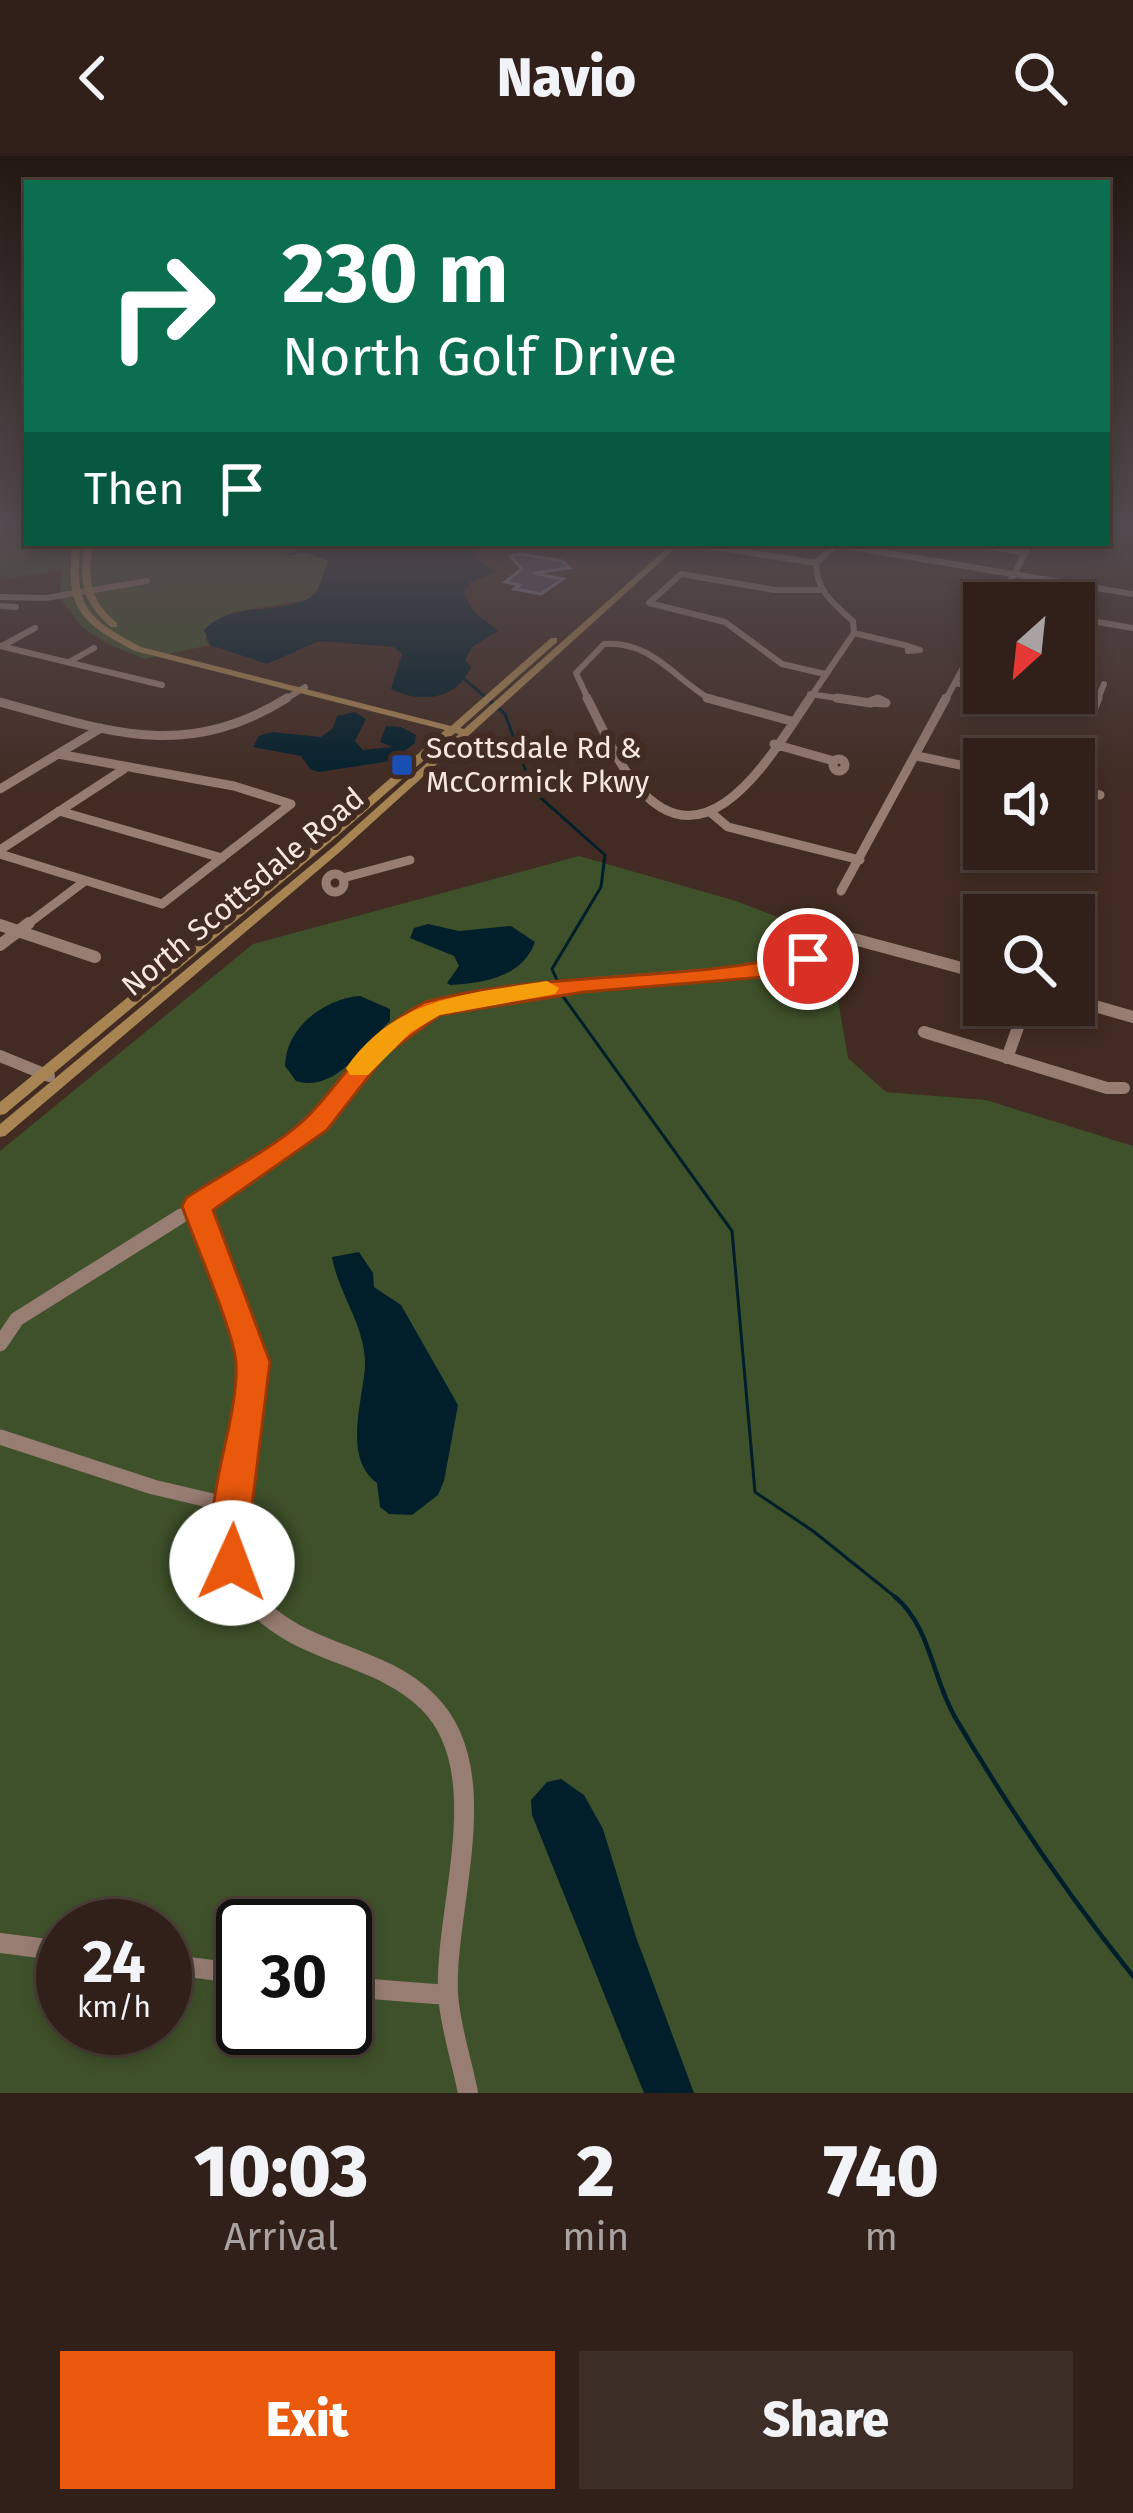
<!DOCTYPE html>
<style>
body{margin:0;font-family:"Fira Sans",sans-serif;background:#3d2d27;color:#f1f3f6;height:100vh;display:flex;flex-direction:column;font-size:45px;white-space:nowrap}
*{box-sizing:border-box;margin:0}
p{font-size:39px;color:#a8a3a2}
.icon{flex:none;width:66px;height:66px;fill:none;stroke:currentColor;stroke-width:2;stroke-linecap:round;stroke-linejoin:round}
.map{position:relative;height:1937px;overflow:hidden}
.side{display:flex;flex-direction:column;background:#31201a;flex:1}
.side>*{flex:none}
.banner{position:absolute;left:24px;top:24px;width:1086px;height:366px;border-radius:0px;box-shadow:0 6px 18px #0003,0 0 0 3px #4c3e39;background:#0b6e4f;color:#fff;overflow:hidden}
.needle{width:78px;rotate:207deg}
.controls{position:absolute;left:963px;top:426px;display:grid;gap:24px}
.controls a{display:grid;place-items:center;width:132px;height:132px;border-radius:0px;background:#31201a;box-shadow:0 6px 18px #0003,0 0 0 3px #4c3e39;font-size:60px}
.speed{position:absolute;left:36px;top:1743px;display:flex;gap:24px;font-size:60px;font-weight:700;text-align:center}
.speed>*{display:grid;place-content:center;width:156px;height:156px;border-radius:50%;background:#31201a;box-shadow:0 6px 18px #0003,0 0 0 3px #4c3e39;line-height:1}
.speed small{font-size:30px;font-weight:400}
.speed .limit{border:6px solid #111;border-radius:18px;background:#fff;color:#111}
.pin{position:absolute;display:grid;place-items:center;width:102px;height:102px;color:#fff;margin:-51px;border:6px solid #fff;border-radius:50%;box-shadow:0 3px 12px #0007}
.me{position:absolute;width:132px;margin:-66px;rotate:2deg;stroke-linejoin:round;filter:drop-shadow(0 0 9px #0008)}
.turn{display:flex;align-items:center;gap:42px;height:252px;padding:0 60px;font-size:54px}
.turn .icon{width:156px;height:156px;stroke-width:2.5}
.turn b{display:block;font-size:84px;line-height:102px}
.then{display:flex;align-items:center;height:114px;padding:0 60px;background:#0003;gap:24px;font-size:45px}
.eta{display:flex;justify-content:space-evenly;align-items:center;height:204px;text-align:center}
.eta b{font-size:72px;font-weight:800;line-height:84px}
.primary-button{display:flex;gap:24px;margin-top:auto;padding:24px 60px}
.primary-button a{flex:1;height:138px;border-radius:0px;background:#ea580c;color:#fff;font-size:48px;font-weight:800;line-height:138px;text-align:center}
.primary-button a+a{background:#3d2d27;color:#f1f3f6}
header{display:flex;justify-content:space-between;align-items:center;height:156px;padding:0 60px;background:#31201a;font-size:54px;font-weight:800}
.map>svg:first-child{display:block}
.green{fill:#3f512a;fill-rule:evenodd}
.water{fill:#001f2b}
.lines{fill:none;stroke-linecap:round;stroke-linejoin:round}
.stream-far1{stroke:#001f2b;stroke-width:3}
.stream{stroke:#001f2b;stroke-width:4.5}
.building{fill:#564d62;stroke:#8c829a;stroke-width:3}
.minor-far4{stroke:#977d72;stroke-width:6}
.minor-far3{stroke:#977d72;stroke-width:9}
.minor-far2{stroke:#977d72;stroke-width:12}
.minor-far1{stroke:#977d72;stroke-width:15}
.minor{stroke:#977d72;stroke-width:20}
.major{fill:#a78452;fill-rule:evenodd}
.route{fill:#ea580c;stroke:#983908;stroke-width:3}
.slow{fill:#f59e0b}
.transit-dot{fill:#1a4fb4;stroke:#412b22;stroke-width:4.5}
.labels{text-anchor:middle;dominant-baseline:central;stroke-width:12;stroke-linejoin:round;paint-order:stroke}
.far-poi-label{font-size:30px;fill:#f6e7e1;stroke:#412b22;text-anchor:start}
.far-street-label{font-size:30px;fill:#f6e7e1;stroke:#412b22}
</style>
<header><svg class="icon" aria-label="back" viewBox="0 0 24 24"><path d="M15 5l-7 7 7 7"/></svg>Navio<svg class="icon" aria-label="search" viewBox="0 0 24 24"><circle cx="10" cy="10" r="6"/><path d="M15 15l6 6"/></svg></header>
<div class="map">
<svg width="1133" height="1937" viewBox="0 0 1133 1937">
<rect width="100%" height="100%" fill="#412b22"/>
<path class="green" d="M0,370h27v17h319l-18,18 -7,25 -14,14 -75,12 -27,27 5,6 -65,14 -37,-15 -26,-17 -22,-29 1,-28 -61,10z
M579,700l157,45 111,43 -16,16 17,98 38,34 100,8 147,46v947h-1133v-942l253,-207zM63,1770h102v102h-102zM243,1770h102v102h-102z"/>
<path class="water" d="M299,387h172l6,17 20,12 -26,10 -7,10 9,19 25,20 -26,16 -7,13 6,7c-14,33 -50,37 -80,22l11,-35 -8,-7 -75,-6 -52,23 -57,-19 -6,-15c30,-31 77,-12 112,-36l12,-33 -22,-8 -22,3 16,-8z
M355,556l11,7 -11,22 8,9 29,-3 -12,-5 6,-16 15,1 15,8 -1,8 -24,18 -72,11 -9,-3 -9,-13 -48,-9 6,-11 13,-4 49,5 12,-9 4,-12z
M428,768l31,7 52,-5 24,16c-13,36 -52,41 -85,43l-3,-2 12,-17 -5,-10 -44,-18 4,-10z
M360,840l30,13v12c-26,25 -54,72 -94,60l-11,-15c1,-39 39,-67 75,-70z
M359,1096l14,21 1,14 27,18 57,100 -14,76 -6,14 -26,20 -23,-1 -9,-7 -3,-24c-34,-25 -15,-79 -12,-116 2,-39 -27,-74 -33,-110z
M561,1623l23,16 19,34 33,108 58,156h-50l-112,-278 -1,-15 16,-18z"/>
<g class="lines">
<path class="stream-far1" d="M462,521l43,37 28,77 72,64 -4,32 -49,82 5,11
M562,839l170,236 23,261 58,39 86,69"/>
<path class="stream" d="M895,1441c35,28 38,84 61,122 53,90 111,175 177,257"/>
</g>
<path class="building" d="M520,398l42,7 8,7 -37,5 30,6 -22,15 -27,-5 6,-4 -15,-3 17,-13 -12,-13z"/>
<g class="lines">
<path class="minor-far4" d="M966,387l59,10
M709,388l5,3h-13z
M832,388l301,50
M714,391l102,16
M820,434h-45l-94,-16 -32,29 76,19 57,42 43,10
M0,441l46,1 101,-17
M998,447l33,-60
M0,450l16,1
M1074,462l59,10
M854,477l54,13
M0,490l162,39
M2,490l33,-18
M908,490l12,4 -12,1z
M69,506l25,-14
M955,527l29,6
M1004,537l41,8
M810,538l47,7
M283,545l22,-14
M589,545l-13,-28 28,-29c49,-3 70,35 109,57
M808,545l46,-68 -1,-12c-19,-17 -37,-30 -37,-58l22,-20
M873,545h9
M945,545l39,-72
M1097,545l7,-17"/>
<path class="minor-far3" d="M587,542c14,27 27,58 45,82 73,95 139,-25 178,-82
M707,542l84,23
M837,542l34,5
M1030,542l63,12 5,-12
M878,543l8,4 -16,-1z
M0,546c108,29 184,60 287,-4
M774,588l60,17
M917,600l67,14
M833 609a6 6 0 1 1 12 0a6 6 0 1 1-12 0Z
M0,633l101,-61
M1074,633l26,6
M59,655l163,47
M709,655l19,16 132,33
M0,694l124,-81
M0,698l162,50 129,-100 -57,-18 -176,-32
M326 727a9 9 0 1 1 18 0a9 9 0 1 1-18 0Z
M343,722l67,-18
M841,735l105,-193
M25,770l60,-45"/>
<path class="minor-far2" d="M0,769l95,32
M0,789l29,-22
M1074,844l59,17
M924,876l183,56h17
M0,900l49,20
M1007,902l19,-53
M176,1063l21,-13
M202,1063l-5,-13 107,-72 73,-86 33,-28 35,-16 139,-20 192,-15 74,-31 134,36"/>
<path class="minor-far1" d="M201,1060c11,30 51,123 52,149 2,73 -55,170 -1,235
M0,1188l17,-25 164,-103
M0,1281l153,50 81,19"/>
<path class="minor" d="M249,1441c50,60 128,54 179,105 70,69 16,205 20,292 2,33 14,67 20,99
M0,1787l63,8
M165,1808l78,10
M345,1831l103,8"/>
<path class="major" d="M73,387h8c-8,63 6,76 60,104l310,79 100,-88h6v4l-97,86 4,1 209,-186h8l-340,308 -336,285 -5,1v-13l333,-277 126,-113 -4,-1 -120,105 -330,276 -5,1v-13l327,-268 118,-104 -310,-79c-56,-29 -71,-44 -62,-108z
M85,387h8c-5,36 -5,55 24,80v4h-6c-30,-26 -32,-46 -26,-84z"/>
</g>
<linearGradient id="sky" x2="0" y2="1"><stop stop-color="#241813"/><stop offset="0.58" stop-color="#544a4f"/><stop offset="1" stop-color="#544a4f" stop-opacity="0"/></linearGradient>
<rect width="1133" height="641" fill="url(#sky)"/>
<path class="route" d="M808,796l12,7 -4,5 -40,12 -192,16 -144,23 -54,39 -59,76 -114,80 57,152 -18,144 -1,57 -6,13 -13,5 -13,-5c-25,-59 20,-149 17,-212 -1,-30 -42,-123 -54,-158l4,-8c37,-25 95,-53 125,-85 38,-41 62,-85 114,-111 125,-33 259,-18 383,-50z"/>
<path class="slow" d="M547,825l12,7 -4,6 -115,21 -29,17 -43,43h-18l-4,-7c50,-72 122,-74 201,-87z"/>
<rect class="transit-dot" x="390" y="597" width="24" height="24" rx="6"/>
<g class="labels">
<g class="far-poi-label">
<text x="426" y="592">Scottsdale Rd &amp;<tspan x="426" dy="34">McCormick Pkwy</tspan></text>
</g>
<g class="far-street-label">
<text transform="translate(243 736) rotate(-40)">North Scottsdale Road</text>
</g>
</g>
</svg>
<div class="controls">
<a><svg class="needle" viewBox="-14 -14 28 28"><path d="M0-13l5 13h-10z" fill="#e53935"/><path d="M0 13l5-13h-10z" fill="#a8a3a2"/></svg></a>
<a><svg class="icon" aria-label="sound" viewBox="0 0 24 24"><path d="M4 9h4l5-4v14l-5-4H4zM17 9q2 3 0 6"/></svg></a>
<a><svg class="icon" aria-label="search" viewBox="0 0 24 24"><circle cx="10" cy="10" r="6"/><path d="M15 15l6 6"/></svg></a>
</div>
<div class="speed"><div>24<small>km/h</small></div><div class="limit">30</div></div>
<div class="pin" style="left:808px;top:803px;background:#d93025"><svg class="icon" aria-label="arrive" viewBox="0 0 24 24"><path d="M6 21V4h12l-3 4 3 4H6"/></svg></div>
<svg class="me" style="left:232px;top:1407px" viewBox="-20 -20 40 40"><circle r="19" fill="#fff"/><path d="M0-13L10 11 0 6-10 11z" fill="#ea580c"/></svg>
<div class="banner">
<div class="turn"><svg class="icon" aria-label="right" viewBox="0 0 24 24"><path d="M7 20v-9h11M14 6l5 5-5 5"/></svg><div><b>230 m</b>North Golf Drive</div></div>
<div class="then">Then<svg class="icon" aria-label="arrive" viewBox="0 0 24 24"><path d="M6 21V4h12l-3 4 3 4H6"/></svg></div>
</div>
</div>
<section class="side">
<div class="eta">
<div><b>10:03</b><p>Arrival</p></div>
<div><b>2</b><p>min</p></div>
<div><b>740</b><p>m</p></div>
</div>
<div class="primary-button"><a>Exit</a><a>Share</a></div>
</section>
